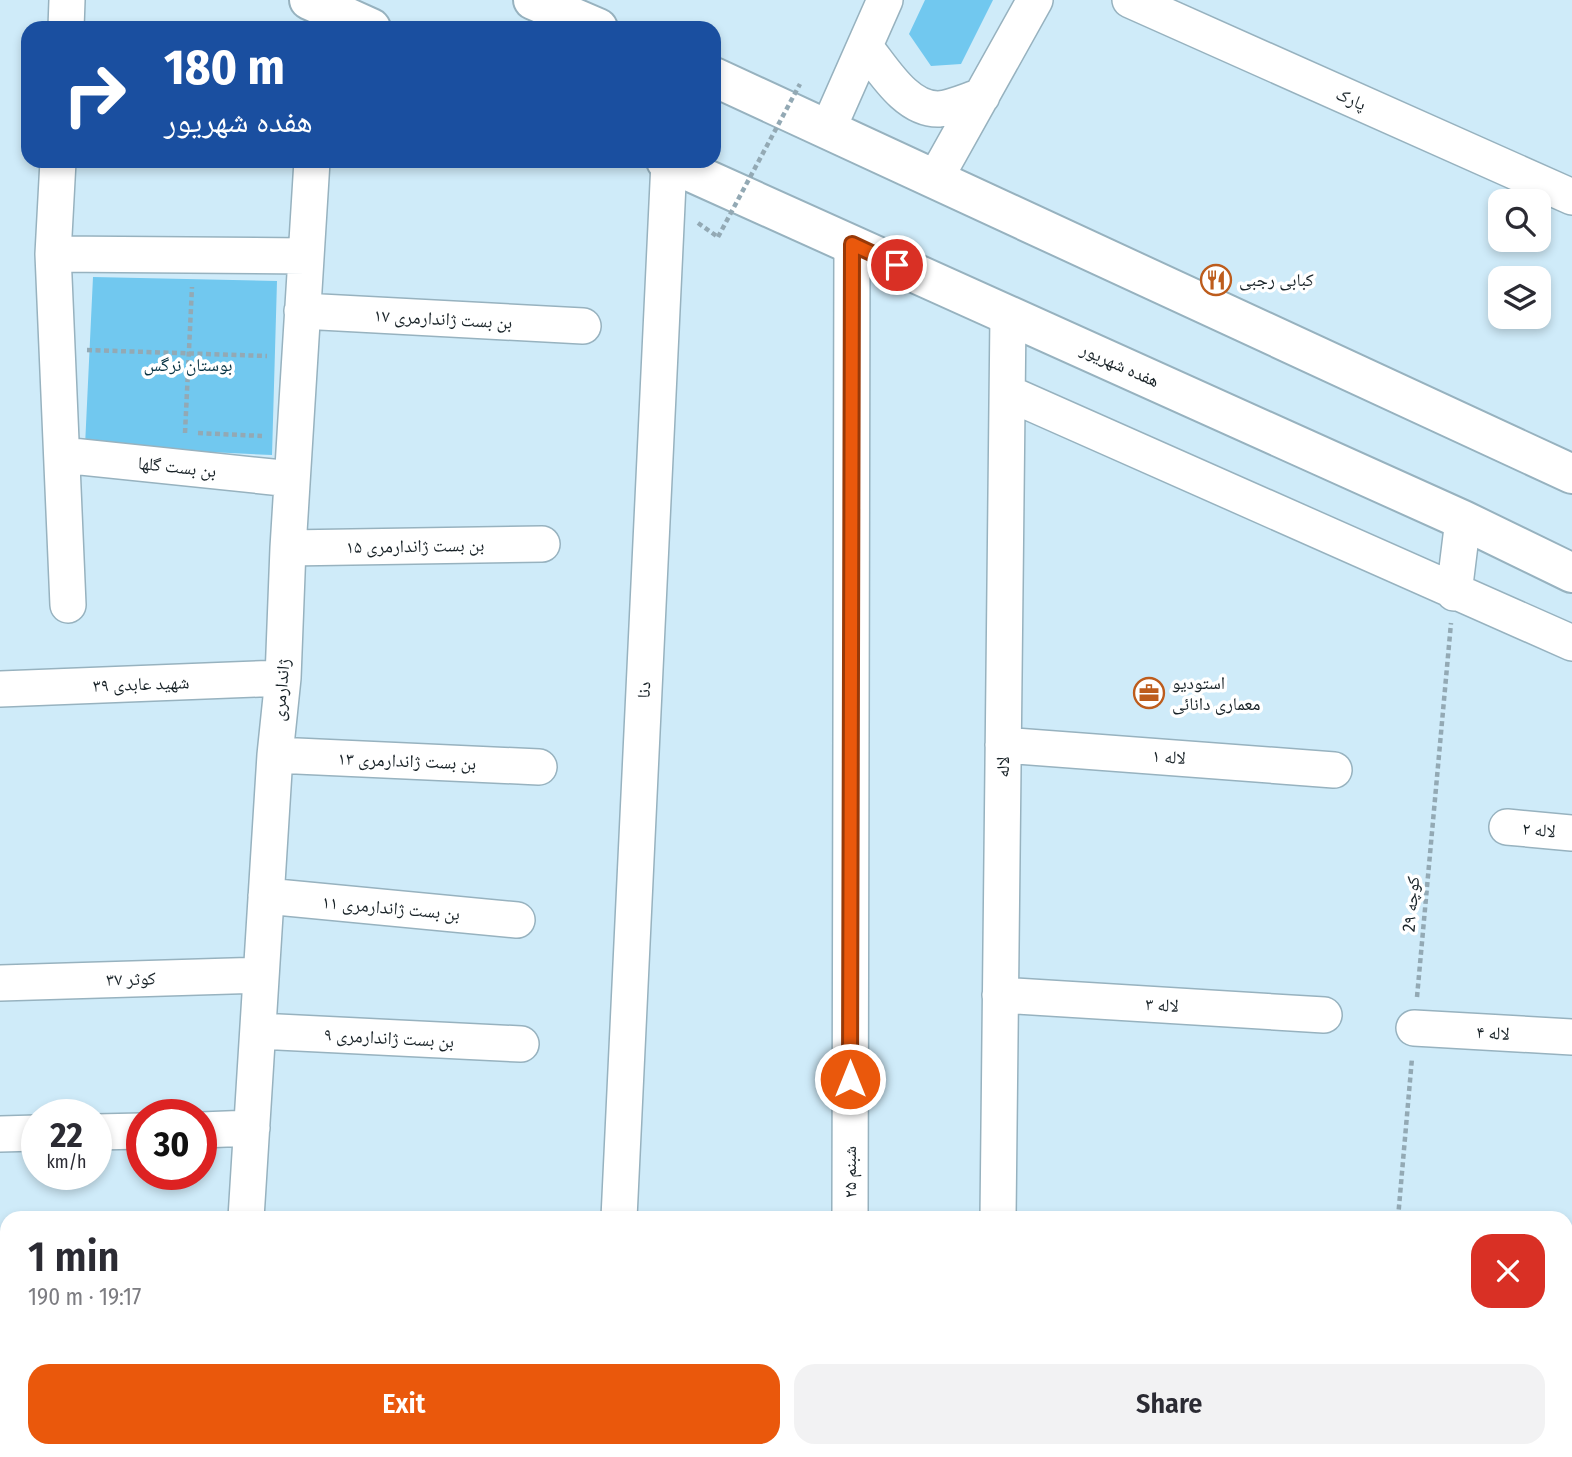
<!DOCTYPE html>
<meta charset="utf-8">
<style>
body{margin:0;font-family:"Fira Sans Condensed","Noto Naskh Arabic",sans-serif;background:#f2f2f3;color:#2b2b33;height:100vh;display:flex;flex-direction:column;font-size:26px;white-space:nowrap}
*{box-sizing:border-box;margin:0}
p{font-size:23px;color:#7c7c81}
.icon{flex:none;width:38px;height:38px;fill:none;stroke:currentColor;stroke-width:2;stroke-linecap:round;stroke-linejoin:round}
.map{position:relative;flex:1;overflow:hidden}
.panel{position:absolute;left:0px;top:1211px;width:1573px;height:247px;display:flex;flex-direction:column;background:#fff;border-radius:21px 21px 0 0;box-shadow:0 4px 10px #0003}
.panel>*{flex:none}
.hud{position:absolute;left:21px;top:21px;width:700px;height:147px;border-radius:21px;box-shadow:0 4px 10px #0003;background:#1a4fa0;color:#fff;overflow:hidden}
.controls{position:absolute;left:1488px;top:189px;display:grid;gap:14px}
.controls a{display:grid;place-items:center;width:63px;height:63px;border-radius:14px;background:#fff;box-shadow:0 4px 10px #0003;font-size:35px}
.speed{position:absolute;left:21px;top:1099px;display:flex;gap:14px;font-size:35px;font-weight:700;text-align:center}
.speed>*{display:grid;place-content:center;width:91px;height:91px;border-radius:50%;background:#fff;box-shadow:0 4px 10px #0003;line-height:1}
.speed small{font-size:18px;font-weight:400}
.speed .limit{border:10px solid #d22;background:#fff;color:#111}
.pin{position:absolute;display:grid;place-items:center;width:60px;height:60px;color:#fff;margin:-30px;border:4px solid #fff;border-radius:50%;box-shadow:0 2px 7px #0007}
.me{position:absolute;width:77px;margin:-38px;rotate:0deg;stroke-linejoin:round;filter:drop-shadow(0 0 5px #0008)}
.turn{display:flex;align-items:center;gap:24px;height:147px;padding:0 28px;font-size:32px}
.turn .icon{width:91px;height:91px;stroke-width:2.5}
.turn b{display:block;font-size:49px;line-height:60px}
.round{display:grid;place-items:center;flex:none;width:74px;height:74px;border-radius:21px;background:#f2f2f3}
.overview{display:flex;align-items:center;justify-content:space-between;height:119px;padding:0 28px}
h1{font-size:42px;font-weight:600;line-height:52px}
.primary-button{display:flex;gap:14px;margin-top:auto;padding:14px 28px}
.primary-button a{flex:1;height:80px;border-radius:21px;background:#ea580c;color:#fff;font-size:28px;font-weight:600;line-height:80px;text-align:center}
.primary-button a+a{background:#f2f2f3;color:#2b2b33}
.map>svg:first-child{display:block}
.green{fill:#71c8ef}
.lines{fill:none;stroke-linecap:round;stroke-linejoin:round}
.minor-casing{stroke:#97b2bf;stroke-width:38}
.primary-casing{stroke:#97b2bf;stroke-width:42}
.path{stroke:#93a9b4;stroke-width:4.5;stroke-dasharray:5 3.5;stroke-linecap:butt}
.minor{stroke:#fff;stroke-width:35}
.primary{stroke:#fff;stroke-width:38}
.path-bridge{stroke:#93a9b4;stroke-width:4.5;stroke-dasharray:5 3.5;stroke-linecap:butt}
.route-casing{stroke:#983908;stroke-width:18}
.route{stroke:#ea580c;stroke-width:12}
.labels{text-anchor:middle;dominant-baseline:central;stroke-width:7;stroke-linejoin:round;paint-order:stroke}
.street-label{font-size:18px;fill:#182227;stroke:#fff}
.poi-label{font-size:18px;fill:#182227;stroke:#fff;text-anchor:start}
.park-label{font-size:18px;fill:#053243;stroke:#fff}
</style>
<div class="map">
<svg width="1572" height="1457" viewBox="0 0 1572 1457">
<rect width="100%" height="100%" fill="#cfebf9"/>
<path class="green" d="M925,0h68l-32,64 -30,2 -22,-32z
M93,277l184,4 -5,174 -187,-9z"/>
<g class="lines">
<g class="minor-casing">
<path id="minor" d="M1130,0l442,197
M66,28l1,-28
M865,47c18,22 41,63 74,62 13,-1 30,-9 43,-13
M828,129l57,-129
M58,161l-5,93 253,2
M935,179l100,-179
M53,254l15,351
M302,311l281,15
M1008,393l564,250
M62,455l230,24
M288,548l254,-4
M1454,593l9,-73
M0,689l283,-11
M1003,745l331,25
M275,755l264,12
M1507,827l65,6
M266,896l251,24
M0,983l261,-8
M1000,995l324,20
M1414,1028l158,9
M258,1031l263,13
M201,1130l51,-2
M96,1132l46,-1
M0,1134l37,-1
M246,1218l29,-463 8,-77 5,-130 24,-387
M619,1218l50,-1056
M850,1218l2,-974
M998,1218l10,-903
M1566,1253h6
M0,1365l7,-1
M228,1457v-6
M608,1457v-6
M850,1457v-6
M995,1457v-6"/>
</g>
<g class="primary-casing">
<path id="primary" d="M309,0l62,28
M533,0l65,28
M714,77l858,397
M666,161l797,359 109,53"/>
</g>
<path class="path" d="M698,223l20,14
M87,350l180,6
M185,433l7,-146
M198,433l64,3
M1417,997l34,-374
M1398,1218l14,-160
M1377,1457l1,-6"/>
<use href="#minor" class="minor"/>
<use href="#primary" class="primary"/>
<path class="path-bridge" d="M718,237l82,-153"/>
</g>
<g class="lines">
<g class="route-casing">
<path id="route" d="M850,1079l2,-835 45,21"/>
</g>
<use href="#route" class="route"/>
</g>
<defs>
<g id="restaurant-ring" transform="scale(1.575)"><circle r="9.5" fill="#fff" stroke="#bd5c1c" stroke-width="1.5"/><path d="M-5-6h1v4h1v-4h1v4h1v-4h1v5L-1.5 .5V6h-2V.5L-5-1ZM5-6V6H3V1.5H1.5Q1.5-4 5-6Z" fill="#bd5c1c"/></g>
<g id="office-ring" transform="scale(1.575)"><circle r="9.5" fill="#fff" stroke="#bd5c1c" stroke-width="1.5"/><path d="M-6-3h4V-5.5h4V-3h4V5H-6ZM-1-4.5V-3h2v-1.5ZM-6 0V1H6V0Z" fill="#bd5c1c"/></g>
</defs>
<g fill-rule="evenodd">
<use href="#restaurant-ring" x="1216" y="280"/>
<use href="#office-ring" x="1149" y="693"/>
</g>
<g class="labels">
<g class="street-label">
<text transform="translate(1351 99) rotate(24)">پارک</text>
<text transform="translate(443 319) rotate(3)">بن بست ژاندارمری ۱۷</text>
<text transform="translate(1120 365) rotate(24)">هفده شهریور</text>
<text transform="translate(177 467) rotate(6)">بن بست گلها</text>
<text transform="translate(415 546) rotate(-1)">بن بست ژاندارمری ۱۵</text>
<text transform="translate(141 684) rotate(-2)">شهید عابدی ۳۹</text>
<text transform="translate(281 690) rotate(-85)">ژاندارمری</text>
<text transform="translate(644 690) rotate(-87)">دنا</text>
<text transform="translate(1169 757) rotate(4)">لاله ۱</text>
<text transform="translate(407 761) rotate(2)">بن بست ژاندارمری ۱۳</text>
<text transform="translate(1003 767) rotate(-89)">لاله</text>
<text transform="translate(1539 830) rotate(5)">لاله ۲</text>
<text transform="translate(1411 904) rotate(-85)">کوچه 2۹</text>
<text transform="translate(391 908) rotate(5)">بن بست ژاندارمری ۱۱</text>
<text transform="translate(131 979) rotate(-2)">کوثر ۳۷</text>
<text transform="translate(1162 1005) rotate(3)">لاله ۳</text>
<text transform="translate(1493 1033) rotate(3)">لاله ۴</text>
<text transform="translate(389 1038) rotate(3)">بن بست ژاندارمری ۹</text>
<text transform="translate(850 1172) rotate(-90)">شبنم ۲۵</text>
</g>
<g class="poi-label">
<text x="1239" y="280">کبابی رجبی</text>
<text x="1172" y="683">استودیو<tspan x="1172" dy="21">معماری دانائی</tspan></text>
</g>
<g class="park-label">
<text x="188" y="365">بوستان نرگس</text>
</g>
</g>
</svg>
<div class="controls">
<a><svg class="icon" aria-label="search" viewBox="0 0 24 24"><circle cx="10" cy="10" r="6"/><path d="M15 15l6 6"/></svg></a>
<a><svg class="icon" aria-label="layers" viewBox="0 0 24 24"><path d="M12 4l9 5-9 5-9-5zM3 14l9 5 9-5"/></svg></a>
</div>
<div class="speed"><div>22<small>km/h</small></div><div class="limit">30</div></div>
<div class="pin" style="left:897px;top:265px;background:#d93025"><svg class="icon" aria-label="arrive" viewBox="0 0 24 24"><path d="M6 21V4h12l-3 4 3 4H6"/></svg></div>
<svg class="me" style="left:850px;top:1079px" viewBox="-20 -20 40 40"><circle r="17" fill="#ea580c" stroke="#fff" stroke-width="3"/><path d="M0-11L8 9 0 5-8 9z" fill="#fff"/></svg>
<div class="hud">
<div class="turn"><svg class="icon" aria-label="right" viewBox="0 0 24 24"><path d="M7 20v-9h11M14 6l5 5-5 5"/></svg><div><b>180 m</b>هفده شهریور</div></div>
</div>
<section class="panel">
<div class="overview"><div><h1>1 min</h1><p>190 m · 19:17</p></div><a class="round" style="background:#d93025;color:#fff"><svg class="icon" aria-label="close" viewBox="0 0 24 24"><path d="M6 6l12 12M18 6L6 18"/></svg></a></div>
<div class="primary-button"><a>Exit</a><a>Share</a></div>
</section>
</div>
